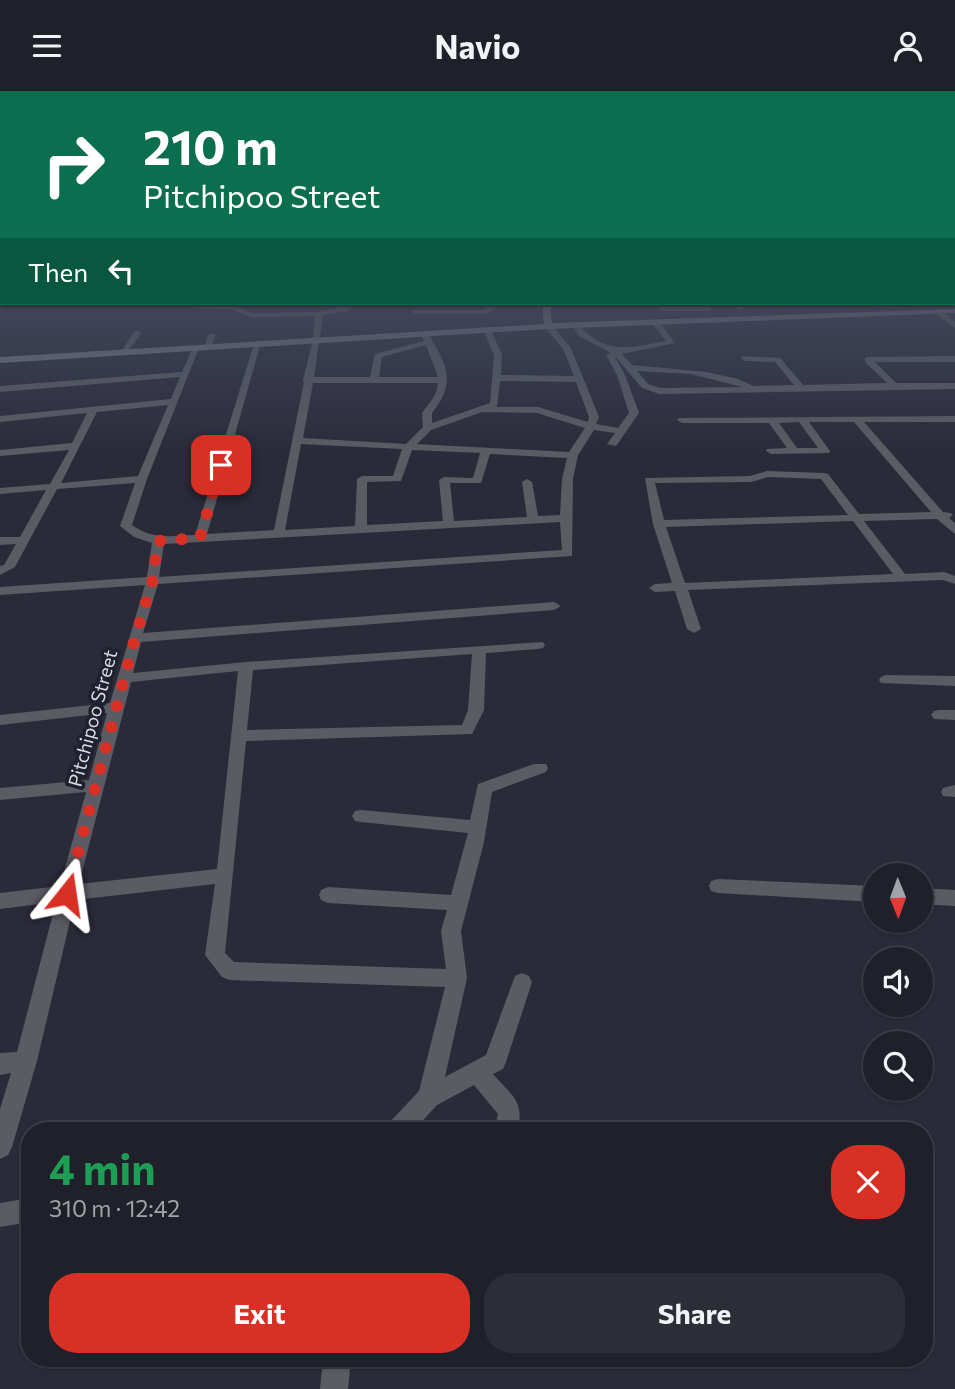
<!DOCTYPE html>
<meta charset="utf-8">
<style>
body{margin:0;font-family:Commissioner,sans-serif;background:#2d2d37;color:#f1f3f6;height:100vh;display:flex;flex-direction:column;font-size:26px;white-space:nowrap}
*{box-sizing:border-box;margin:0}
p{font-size:23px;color:#a2a3a9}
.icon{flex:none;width:38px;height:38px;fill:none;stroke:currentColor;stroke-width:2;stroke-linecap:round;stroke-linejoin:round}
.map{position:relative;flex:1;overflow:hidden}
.sheet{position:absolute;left:21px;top:1031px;width:912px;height:245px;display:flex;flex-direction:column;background:#20202b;border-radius:28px;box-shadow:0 2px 5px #0004,0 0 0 2px #3d3e47}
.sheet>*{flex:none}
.guide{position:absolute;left:0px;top:0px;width:956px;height:214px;box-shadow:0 2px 5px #0004,0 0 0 2px #3d3e47;background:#0b6e4f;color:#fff;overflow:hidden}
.needle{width:46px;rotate:179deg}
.tools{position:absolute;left:863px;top:772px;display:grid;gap:14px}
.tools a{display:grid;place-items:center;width:70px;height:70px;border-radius:50%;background:#20202b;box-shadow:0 2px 5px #0004,0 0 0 2px #3d3e47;font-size:35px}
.pin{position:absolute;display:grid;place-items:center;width:60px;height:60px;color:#fff;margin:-30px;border-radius:14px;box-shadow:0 4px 10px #0006}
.me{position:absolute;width:77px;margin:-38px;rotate:15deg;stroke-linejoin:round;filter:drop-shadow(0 0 5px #0008)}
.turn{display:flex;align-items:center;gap:24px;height:147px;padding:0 28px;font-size:32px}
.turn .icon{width:91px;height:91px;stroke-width:2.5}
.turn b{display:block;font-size:49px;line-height:60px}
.then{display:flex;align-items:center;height:66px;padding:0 28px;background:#0003;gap:14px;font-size:26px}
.round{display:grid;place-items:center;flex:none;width:74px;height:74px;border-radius:28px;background:#2d2d37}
.overview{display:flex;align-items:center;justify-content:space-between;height:119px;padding:0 28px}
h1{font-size:42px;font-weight:700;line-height:52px;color:#1e9e55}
.action{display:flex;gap:14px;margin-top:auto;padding:14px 28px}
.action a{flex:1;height:80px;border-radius:28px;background:#d93025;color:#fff;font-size:28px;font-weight:700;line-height:80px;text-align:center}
.action a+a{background:#2d2d37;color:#f1f3f6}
header{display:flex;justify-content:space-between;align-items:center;height:91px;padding:0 28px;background:#20202b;font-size:32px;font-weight:700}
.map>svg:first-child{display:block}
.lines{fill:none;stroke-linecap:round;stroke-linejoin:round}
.street{fill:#5b5c63;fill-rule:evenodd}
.secondary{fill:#767782;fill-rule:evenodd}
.route{stroke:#d93025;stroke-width:12;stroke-dasharray:0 21.6}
.labels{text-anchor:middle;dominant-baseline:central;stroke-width:7;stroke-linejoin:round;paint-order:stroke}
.street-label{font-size:19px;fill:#dadbe5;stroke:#20212f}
</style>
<header><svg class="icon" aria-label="menu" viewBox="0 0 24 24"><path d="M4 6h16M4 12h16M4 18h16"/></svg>Navio<svg class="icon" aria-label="person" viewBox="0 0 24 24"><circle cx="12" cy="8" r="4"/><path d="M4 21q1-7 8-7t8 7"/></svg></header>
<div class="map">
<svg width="955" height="1298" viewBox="0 0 955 1298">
<rect width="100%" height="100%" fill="#2a2a39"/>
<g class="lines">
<path class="street" d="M954,193h1v5h-1z
M185,212l46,3 2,-3h7l-2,4 14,6 64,-1 42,-9 -11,8 -24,4 -9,62h56l5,-23 49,-13 -4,-7 7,-2c20,32 30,50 5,81v10l58,-20 4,-48 -11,-25 4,-2 4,2 11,25 -1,20 73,1 -11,-27 -19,-23 7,-2 20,24 28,69 -3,7 22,4 11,-15 -12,-38 -11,-20 5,-2 -32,-17 -8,-13h6c29,33 51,25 89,18l-15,-19 7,-2 17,23 -53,11 10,11 74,7 32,7 15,7 41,-1 -19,-23 -30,-1 -4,-3 1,-2 38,2 23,27 84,-2 -22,-21v-4l3,-1 87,-1v6h-80l21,21h59v6l-296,5 -17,-6 -28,-33 11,20 14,38 -23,33 -9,-2 8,-11 -21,-3 -16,25 -5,24 -1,77 -414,28 -15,49 411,-31 7,4 -7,4 -413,32 -8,31 113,-11 297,-20 2,3 -2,3 -5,1 -52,4 -2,57 -12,24 -226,7 -21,212 9,9 212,7 -5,-38 6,-21 -119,-7 -7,-3 -2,-5 2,-5 7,-3 123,8 17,-62 -107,-11 -6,-1 -3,-5 3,-5 6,-1 109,10 8,-36 56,-20h12l2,4 -2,4 -54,20 -8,50 -23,89 6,47 -22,99 41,-22 29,-79 7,-3 7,3 3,6 -26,80 -3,7 -10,5c20,23 31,26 25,57h-24l4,-17 -24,-29 -37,20 -24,26h-27l3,-8 30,-32 26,-104 -216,-7 -7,-3 -17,-22 10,-71 -140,16 -38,161 -25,86 -4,8 -8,4v-50l11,-36 -11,2v-22l17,-1 39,-150 -56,7v-16l60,-7 26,-94 -86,8v-12l89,-8 18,-67 -107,12v-10l110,-12 35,-118 -145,10v-8l147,-10 5,-34 -18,-6 -14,-11 15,-43 -78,6 -42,78 -15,8v-9l4,-1 12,-21 -16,1v-8h20l26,-47 -46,4v-6l50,-4 19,-34 -69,6v-6l72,-7 15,-30 -87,9v-6l171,-17 9,-22 -180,15v-6l182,-14 11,-25 7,-2 -53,134 -15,46c20,15 39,11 63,10l59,-191 7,-2 -54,192 67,-4 30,-148 -1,-2 10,-40 2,-24 -64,1 -19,-7 -50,-3zM426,254l12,32h-59l3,-20zM637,280l54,3 51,13 -82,1 -12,-4zM500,290l76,1 13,35 -1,5 -50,-15h-41zM313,292h125c-1,13 -8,19 -16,30l1,14 -17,17 -103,-6zM168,314l-30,71 -77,7 36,-71zM482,321l55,1 48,15 -16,24 -152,-8 14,-14zM301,353l101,5 -9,27h-31l-5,3 -2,47 -70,4zM412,359l68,3 -7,25 -29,-1 -5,3 4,41 -76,4v-43l34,-1zM490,363l77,4 -5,21 -2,36 -22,1 -6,-34 -5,-3 -5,3 5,35 -73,4 -4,-38h31zM560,431l2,28 -403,27 5,-33zM472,563l-4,56 -6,15 -215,5 6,-60zM238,580l-21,198 -138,15 52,-202z
M372,212h7l1,3 -7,2z
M488,212h6l1,6 -8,5h-72l-4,-2 4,-2h70z
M734,212h8l4,5 -7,2z
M661,216h47l4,2 -4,2h-50z
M935,218h6l14,13v6l-20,-15z
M135,239l7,2 -16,22h-6z
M212,242l4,2 -5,12 -7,2 4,-14z
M955,325v6h-91l79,90 8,1 2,2 -4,3 6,5v11l-18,-15 -73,2 41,53 39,-2 11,4v8l-12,-4 -255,10 13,39 -7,4 -7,-4 -12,-38 -20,1 -6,-4 6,-4 17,-1 -19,-59 -8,-46 105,-2 17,-5 57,2 4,1 31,40 72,-2 -77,-90h-45l21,29 -1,2 -58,1 -5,-3 1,-2 20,-1 -18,-25h-87l-5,-3 2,-2zM799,331l19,26h-21l-18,-25zM768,386l53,2 27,36 -184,5 -9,-37 96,-1zM853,430l40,53 -208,9 -19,-56z
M886,584l69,1v10l-74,-3 -2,-3 2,-3z
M939,619h16v10l-21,-1 -3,-4 3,-4z
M955,694v12l-12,-1 -2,-4 2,-4z
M718,788l157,7v16l-157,-9 -7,-2 -2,-5 2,-5z
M920,797l35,2v16l-35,-2z
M30,1107v24l-30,5v-24z
M323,1267h28l-3,31h-28z"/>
<path class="secondary" d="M542,212h8l2,20 403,-14v4l-407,16 -548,34v-6l544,-33z"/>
</g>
<linearGradient id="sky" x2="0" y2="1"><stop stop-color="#17171f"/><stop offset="0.51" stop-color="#444a5f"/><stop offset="1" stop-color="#444a5f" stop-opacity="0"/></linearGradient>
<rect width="955" height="367" fill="url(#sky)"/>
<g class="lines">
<path class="route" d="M67,803l68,-256 17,-55 6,-42 42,-3 21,-73"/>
</g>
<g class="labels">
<g class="street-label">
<text transform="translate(92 627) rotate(-75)">Pitchipoo Street</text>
</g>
</g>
</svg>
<div class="tools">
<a><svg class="needle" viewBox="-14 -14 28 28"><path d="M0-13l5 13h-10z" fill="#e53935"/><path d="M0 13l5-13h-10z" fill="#a2a3a9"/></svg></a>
<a><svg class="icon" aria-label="sound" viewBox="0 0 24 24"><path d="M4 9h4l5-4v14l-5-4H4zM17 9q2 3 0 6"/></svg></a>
<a><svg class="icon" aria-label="search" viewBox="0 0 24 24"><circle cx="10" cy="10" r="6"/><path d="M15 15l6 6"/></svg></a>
</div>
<div class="pin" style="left:221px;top:374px;background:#d93025"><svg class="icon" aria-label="arrive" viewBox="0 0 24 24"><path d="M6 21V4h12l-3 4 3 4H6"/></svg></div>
<svg class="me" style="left:67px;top:803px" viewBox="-20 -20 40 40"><path d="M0-17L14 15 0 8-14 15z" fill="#d93025" stroke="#fff" stroke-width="4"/></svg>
<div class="guide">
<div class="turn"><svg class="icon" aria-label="right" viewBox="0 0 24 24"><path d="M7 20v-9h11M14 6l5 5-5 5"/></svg><div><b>210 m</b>Pitchipoo Street</div></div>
<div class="then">Then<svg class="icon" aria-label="left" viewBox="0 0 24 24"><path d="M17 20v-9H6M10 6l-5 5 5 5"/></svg></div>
</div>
<section class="sheet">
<div class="overview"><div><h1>4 min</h1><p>310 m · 12:42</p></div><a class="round" style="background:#d93025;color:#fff"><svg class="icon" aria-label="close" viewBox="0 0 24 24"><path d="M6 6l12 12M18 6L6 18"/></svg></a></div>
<div class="action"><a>Exit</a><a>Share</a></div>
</section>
</div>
